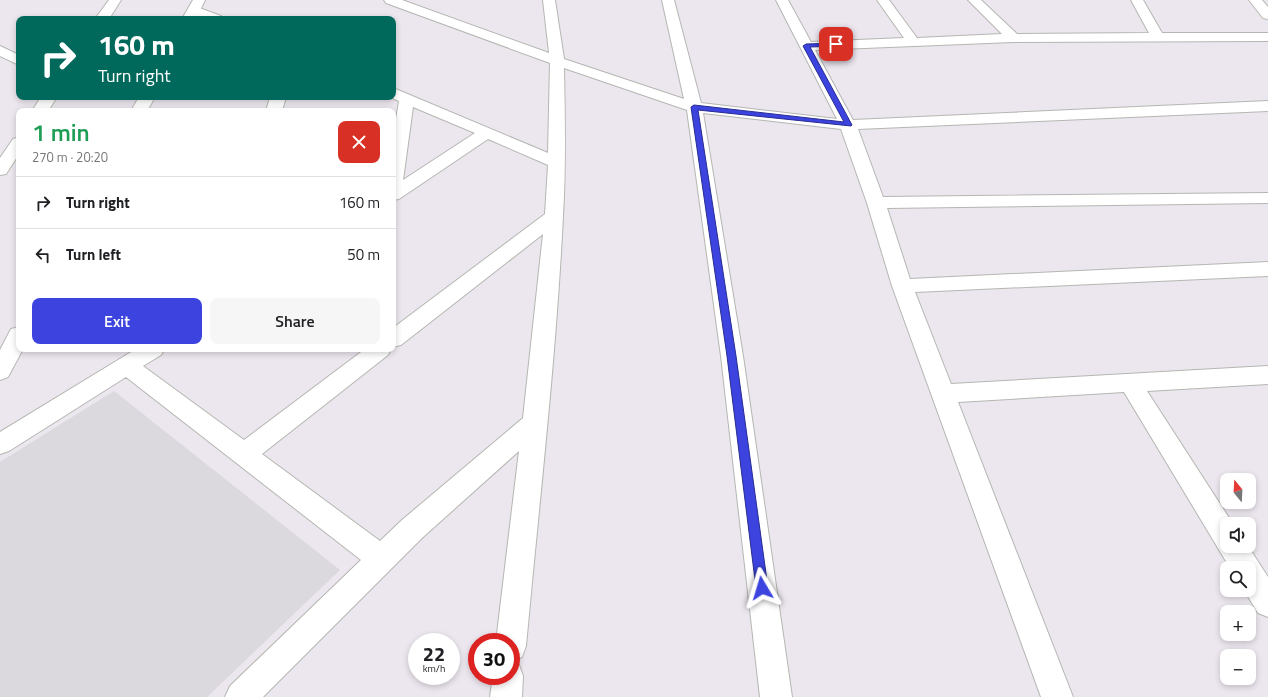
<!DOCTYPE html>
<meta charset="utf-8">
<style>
body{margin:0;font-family:"Titillium Web",sans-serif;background:#f6f6f6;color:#202124;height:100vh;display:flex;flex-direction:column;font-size:15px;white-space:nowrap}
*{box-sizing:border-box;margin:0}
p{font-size:13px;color:#757577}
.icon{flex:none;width:22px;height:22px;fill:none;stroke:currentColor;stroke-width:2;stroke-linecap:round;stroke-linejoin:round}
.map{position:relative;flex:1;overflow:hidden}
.sheet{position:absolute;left:16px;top:108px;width:380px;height:244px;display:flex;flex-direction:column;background:#fff;border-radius:8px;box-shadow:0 2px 6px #0003}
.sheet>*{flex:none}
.banner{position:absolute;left:16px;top:16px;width:380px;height:84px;border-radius:8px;box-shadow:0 2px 6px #0003;background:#00695c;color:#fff;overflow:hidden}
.needle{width:26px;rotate:342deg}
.controls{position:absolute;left:1220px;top:473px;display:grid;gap:8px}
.controls a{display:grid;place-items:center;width:36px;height:36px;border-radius:8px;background:#fff;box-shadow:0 2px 6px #0003;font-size:20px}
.speed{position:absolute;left:408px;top:633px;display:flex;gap:8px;font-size:20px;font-weight:700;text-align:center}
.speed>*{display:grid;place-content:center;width:52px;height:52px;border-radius:50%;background:#fff;box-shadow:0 2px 6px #0003;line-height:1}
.speed small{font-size:10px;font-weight:400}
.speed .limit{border:6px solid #d22;background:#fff;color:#111}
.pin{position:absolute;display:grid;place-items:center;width:34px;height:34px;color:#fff;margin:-17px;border-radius:8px;box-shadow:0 2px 6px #0006}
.me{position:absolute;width:44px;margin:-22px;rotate:353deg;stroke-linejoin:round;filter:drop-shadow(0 0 3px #0008)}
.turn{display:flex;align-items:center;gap:14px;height:84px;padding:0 16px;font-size:18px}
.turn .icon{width:52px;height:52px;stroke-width:2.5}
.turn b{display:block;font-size:28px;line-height:34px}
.round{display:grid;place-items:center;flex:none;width:42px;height:42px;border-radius:8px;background:#f6f6f6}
.overview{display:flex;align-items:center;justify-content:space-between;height:68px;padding:0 16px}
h1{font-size:24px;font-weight:600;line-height:30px;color:#1e9e55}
.action{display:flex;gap:8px;margin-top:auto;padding:8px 16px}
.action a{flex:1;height:46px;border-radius:8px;background:#3c43df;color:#fff;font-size:16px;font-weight:600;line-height:46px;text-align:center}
.action a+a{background:#f6f6f6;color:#202124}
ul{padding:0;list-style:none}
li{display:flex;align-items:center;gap:12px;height:52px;padding:0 16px;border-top:1px solid #e0e0e0}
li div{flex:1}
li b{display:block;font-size:15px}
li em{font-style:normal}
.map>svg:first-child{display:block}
.industrial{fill:#dbd8de}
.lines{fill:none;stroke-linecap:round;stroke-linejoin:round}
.street-casing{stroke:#b4b7b1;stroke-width:2}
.secondary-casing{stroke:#b6bab2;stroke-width:2}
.street{fill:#fff;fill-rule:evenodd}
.secondary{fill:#fff;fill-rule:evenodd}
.route{fill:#3c43df;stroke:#272c91}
</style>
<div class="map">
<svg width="1268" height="697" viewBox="0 0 1268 697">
<rect width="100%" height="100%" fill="#ece6ef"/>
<path class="industrial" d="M114,391l226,179 -133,127h-207v-235z"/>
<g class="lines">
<g class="street-casing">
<path id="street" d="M384,0h18l147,53 -6,-53h12l9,59 120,40 -22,-99h12l27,103 136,16 -61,-119h12l23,42 93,-4 -27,-38h12l28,38 85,-4 -34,-34h13l36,34 132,-1 -18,-33h12l19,33h106v8l-255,1 -198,8 38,70 415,-19v10l-410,18 25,68 385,-4v10l-381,5 23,71 358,-17v14l-353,16 36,92 317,-18v18l-121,7 86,133h-6v22h21l20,31v40l-10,-4 -14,-23h5v-22h-19l-106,-176 -166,10 115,295h-32l-149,-411 -25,-83 -26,-74 -138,-16 40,243 49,341h-32l-39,-341 -34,-246 -123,-42c1,49 2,99 -1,148 -7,144 -24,287 -37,430l-4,11 -11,4v-19h-15l23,-191 -97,87 -159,159h-38l5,-11 131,-126 -235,-183 -117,74 -9,3v-22l136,-83h28l-3,6 -18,11 101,74 121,-91h26l-3,6 -126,99 118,87 22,-21 121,-102 20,-184 -142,111 -8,2v-19l152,-114 3,-49 -60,-26 -89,60 -6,1v-63l6,-36 -9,-4h3v-9l5,2 150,63 2,-90 -164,-60zM413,107l62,26 -72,47z
M194,6l27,10 2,3c-12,0 -28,1 -35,-9l1,-3z
M0,46l19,9v10l-19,-9z
M270,97h16l-4,14h-16z
M511,662l8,3 4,11 -1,21h-32l3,-21h18z"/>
</g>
<g class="secondary-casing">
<path id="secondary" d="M109,0h12l-12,19h-14z
M193,0h12l-9,19h-14z
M1249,0h13l6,7v12l-5,-1z
M41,97h16l-9,14h-16z
M139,97h16l-8,14h-16z
M19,137v17l-13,20 -6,1v-17l13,-19z
M19,327v22h4l-15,28 -8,3v-30l11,-21z"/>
</g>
<use href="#street" class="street"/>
<use href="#secondary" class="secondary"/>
</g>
<path class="route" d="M836,43l3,1v2l-29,1 42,78 -1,1 -153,-16 38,246 32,232 -2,4 -4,2 -4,-2 -2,-4 -29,-232 -36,-249 3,-2 150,17 -41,-76 3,-2z"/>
</svg>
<div class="controls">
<a><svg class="needle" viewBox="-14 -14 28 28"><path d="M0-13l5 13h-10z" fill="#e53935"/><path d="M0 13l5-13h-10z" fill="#757577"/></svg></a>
<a><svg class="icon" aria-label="sound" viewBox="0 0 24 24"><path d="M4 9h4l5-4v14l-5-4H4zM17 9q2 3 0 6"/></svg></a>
<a><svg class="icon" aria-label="search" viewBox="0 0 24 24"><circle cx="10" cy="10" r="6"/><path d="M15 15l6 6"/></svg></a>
<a>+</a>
<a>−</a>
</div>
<div class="speed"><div>22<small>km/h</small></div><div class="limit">30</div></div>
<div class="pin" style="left:836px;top:44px;background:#d93025"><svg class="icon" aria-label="arrive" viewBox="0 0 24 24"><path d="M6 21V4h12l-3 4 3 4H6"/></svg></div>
<svg class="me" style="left:762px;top:588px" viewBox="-20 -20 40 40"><path d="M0-17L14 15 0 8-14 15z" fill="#3c43df" stroke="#fff" stroke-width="4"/></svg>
<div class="banner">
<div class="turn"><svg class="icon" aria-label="right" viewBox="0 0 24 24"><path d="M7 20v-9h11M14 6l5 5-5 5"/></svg><div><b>160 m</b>Turn right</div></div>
</div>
<section class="sheet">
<div class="overview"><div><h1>1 min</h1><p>270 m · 20:20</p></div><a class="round" style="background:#d93025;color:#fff"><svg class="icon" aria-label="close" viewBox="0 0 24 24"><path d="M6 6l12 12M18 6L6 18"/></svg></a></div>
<ul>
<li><svg class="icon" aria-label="right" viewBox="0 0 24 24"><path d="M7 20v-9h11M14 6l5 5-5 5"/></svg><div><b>Turn right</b></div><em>160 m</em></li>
<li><svg class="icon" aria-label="left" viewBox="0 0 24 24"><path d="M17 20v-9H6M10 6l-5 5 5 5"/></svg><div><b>Turn left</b></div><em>50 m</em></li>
</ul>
<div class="action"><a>Exit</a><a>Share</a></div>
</section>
</div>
